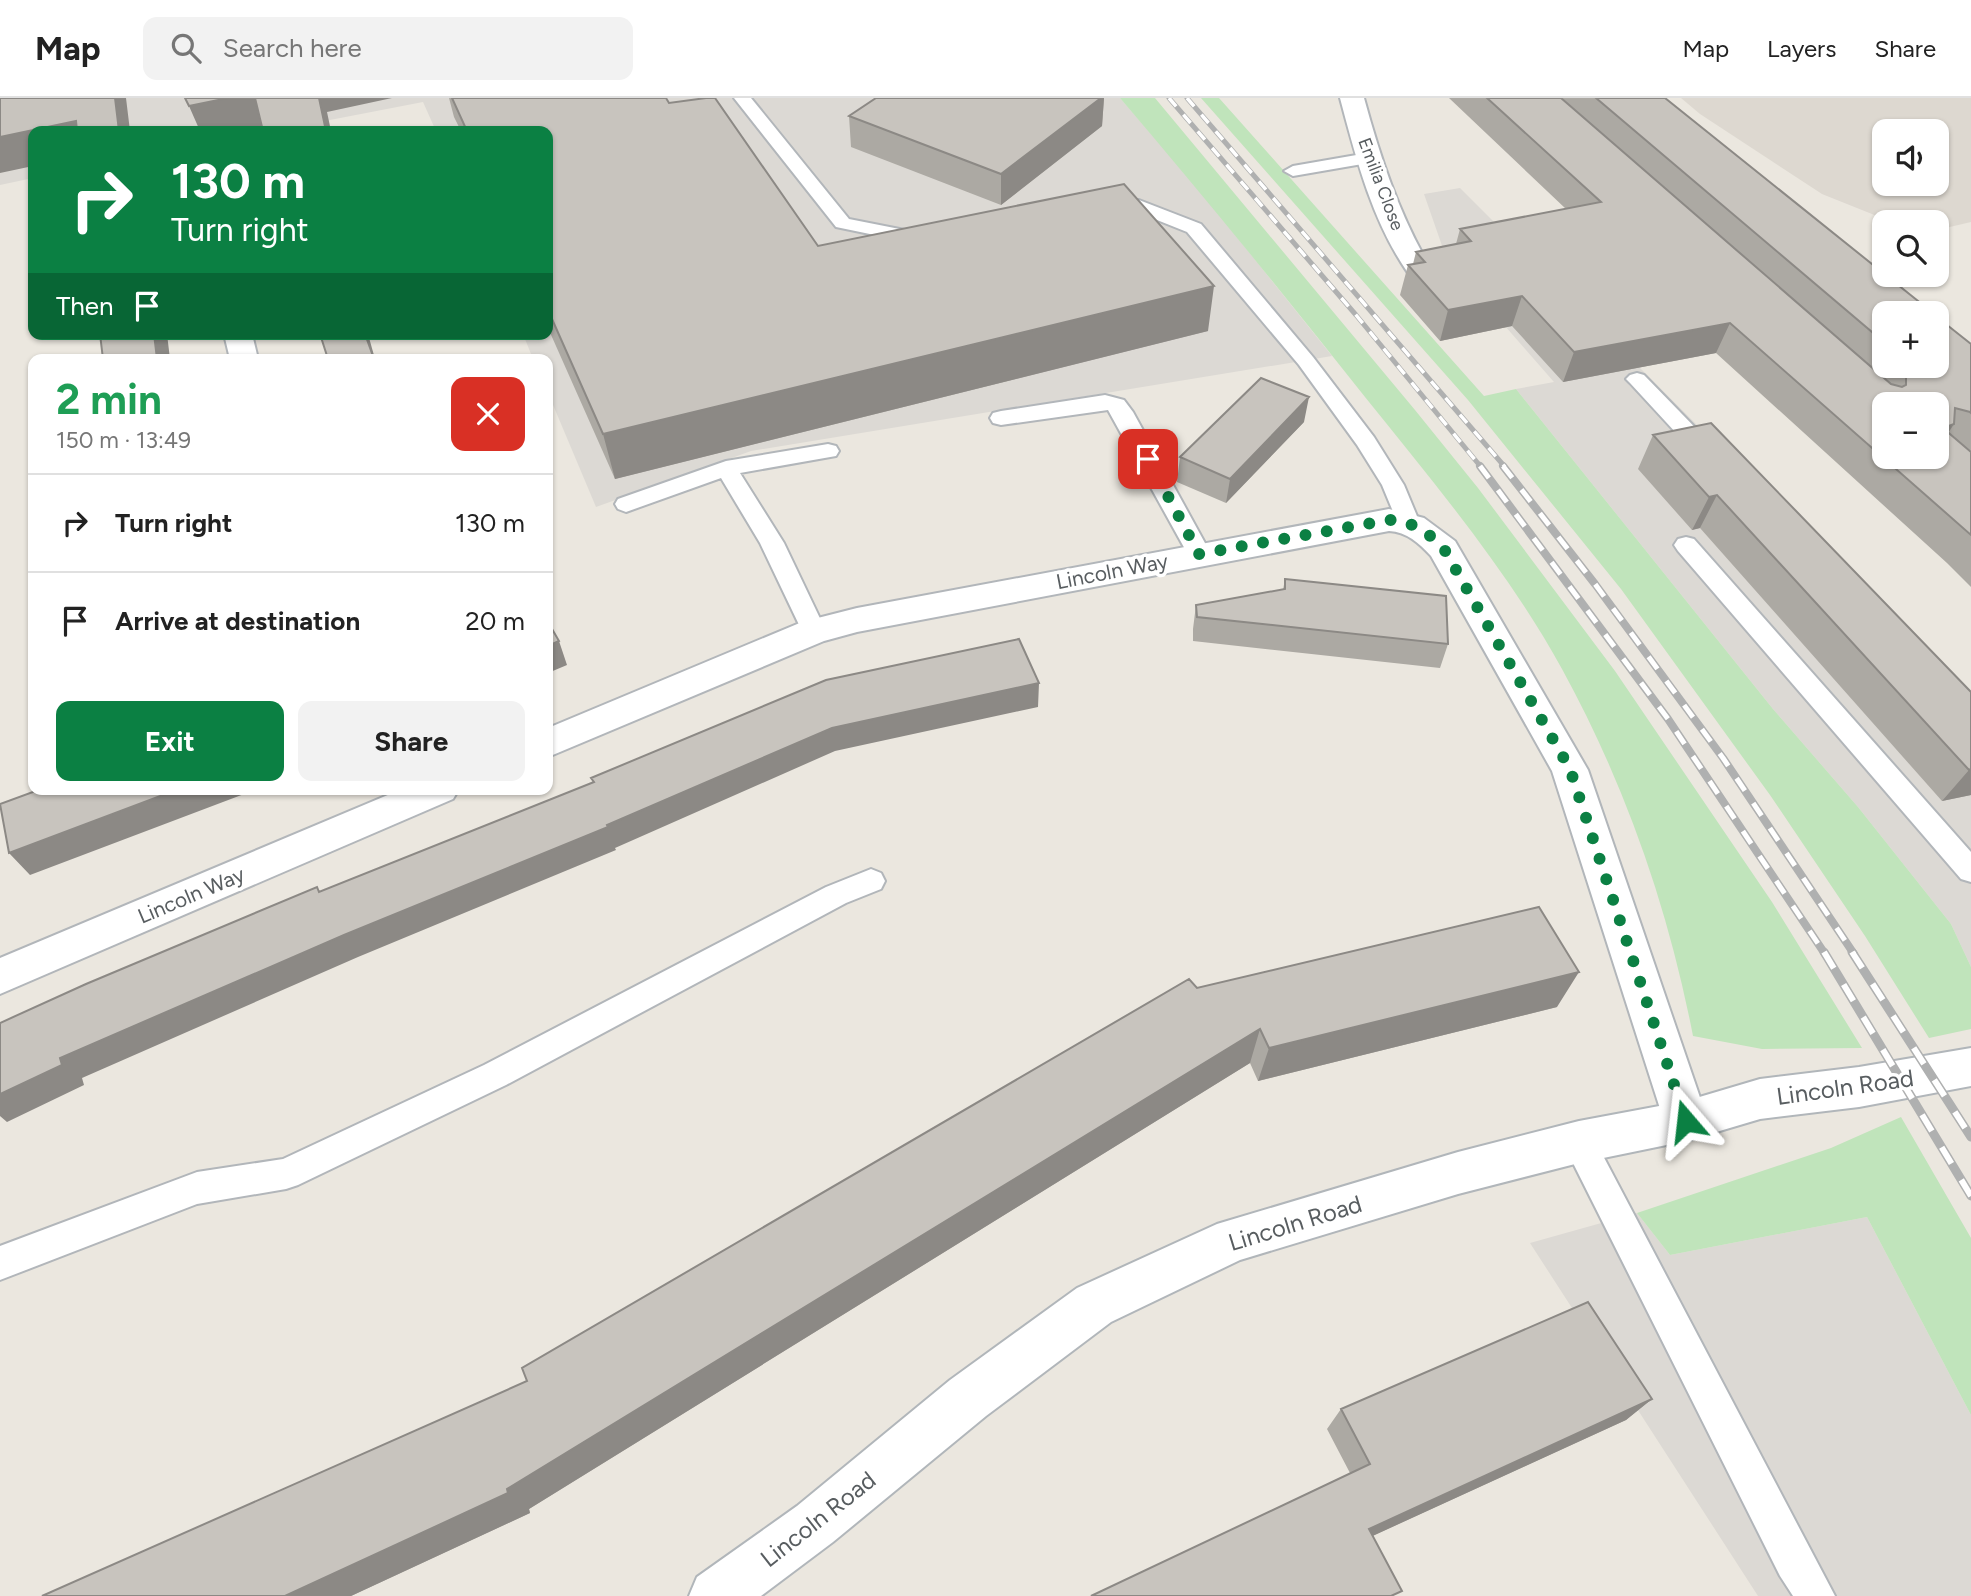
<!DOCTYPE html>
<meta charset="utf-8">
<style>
body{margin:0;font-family:Figtree,sans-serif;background:#f2f2f2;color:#222;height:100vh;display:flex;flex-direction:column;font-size:26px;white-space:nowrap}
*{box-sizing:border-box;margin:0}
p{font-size:23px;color:#767676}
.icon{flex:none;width:38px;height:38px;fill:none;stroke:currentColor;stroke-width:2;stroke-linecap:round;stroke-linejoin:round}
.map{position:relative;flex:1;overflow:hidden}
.sheet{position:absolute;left:28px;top:256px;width:525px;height:441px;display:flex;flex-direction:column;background:#fff;border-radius:14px;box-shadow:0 2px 5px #0004}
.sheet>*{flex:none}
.hud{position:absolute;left:28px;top:28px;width:525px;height:214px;border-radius:14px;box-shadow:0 2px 5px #0004;background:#0b8043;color:#fff;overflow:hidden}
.tools{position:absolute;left:1872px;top:21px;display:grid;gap:14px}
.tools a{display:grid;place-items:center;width:77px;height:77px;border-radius:14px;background:#fff;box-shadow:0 2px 5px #0004;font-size:35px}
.pin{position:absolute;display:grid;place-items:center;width:60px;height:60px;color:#fff;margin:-30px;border-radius:14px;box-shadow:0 4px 10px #0006}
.me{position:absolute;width:77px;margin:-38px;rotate:343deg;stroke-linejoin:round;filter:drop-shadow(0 0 5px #0008)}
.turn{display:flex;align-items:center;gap:24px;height:147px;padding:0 28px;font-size:32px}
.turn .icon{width:91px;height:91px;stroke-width:2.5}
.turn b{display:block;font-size:49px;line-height:60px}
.then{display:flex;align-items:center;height:66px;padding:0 28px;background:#0003;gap:14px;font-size:26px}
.round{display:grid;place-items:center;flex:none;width:74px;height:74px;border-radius:14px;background:#f2f2f2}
.headline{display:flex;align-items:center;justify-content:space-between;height:119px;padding:0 28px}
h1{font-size:42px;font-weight:700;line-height:52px;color:#1e9e55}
.cta{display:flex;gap:14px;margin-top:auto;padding:14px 28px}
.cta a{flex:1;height:80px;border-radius:14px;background:#0b8043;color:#fff;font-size:28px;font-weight:700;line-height:80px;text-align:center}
.cta a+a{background:#f2f2f2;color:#222}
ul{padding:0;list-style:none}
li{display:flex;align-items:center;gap:21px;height:98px;padding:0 28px;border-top:2px solid #e0e0e0}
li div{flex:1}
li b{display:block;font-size:26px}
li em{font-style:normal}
header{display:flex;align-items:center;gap:42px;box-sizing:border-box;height:98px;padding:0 35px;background:#fff;border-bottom:2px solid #e0e0e0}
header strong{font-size:33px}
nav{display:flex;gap:38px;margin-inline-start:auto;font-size:24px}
.search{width:490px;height:63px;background:#f2f2f2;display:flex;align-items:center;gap:18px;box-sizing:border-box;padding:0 24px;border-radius:14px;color:#767676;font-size:26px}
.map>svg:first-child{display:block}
.industrial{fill:#dcd9d4}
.education{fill:#ddd8d0;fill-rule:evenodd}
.green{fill:#c0e4bb}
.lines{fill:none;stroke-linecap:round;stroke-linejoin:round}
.lane-casing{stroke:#b2b6ba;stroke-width:4}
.street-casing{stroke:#b2b6ba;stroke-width:4}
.secondary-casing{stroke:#b1b6ba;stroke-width:4}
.lane{fill:#fff;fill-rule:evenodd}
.street{fill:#fff;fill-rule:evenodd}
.secondary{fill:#fff;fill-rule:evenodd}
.rail-far2-casing{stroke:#afb0b0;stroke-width:5}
.rail-far1-casing{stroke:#afb0b0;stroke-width:8}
.rail-casing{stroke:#afb0b0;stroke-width:9}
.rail-far2{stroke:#fff;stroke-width:3.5;stroke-dasharray:11;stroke-linecap:butt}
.rail-far1{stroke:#fff;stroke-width:5;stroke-dasharray:15;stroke-linecap:butt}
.rail{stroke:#fff;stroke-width:6;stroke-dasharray:19;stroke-linecap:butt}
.wall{fill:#aca9a3}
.shaded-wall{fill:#8c8985}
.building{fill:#c8c4be;stroke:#8c8985;stroke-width:2;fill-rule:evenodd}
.route{stroke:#0b8043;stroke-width:12;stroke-dasharray:0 21.6}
.labels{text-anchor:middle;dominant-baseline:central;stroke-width:7;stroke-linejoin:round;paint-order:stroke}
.far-street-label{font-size:18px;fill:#585d60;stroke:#fff}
.street-label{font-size:21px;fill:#585d60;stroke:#fff}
.near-street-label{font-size:24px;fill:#585d60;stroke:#fff}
</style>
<header>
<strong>Map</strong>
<div class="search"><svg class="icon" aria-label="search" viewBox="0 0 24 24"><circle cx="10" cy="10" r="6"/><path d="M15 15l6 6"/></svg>Search here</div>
<nav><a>Map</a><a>Layers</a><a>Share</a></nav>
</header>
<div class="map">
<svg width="1971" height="1498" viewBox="0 0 1971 1498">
<rect width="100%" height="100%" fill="#ebe7df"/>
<path class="industrial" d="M0,0h1120l73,84 139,174 -581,95 -155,56 -48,-114v-34h-15l-10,-25h25v-203h-112l-13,-29 -150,29h-240v47l-33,7z
M1460,90l257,257 254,270v252l-20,-43 -93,-117 -85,-98 -257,-320 38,-7 -107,-122 -23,-66z
M1637,1115l33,42 197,-38 104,198v181h-213l-228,-353z"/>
<path class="education" d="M1681,0h290v124l-34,8v-8h-45l-70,-28 -122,-80zM1885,33h52v53h-52z"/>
<path class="green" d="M1120,0h35l260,312 63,78 137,183 157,231 90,146 -100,1 -69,-13c-25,-129 -68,-252 -131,-367 -54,-98 -127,-185 -197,-272 -80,-101 -161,-201 -245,-299z
M1201,0h18l265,298 32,-7 257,320 85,98 93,117 20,43v62l-42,9 -64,-102 -95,-141 -149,-206 -153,-189z
M1901,1019l70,121v177l-104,-198 -197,38 -33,-42 194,-65z"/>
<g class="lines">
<g class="lane-casing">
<path id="lane" d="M734,0h17l98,121 81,16 3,4 -3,4 -7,2 -87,-18z
M1368,55l6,1 3,4 -3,4 -81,14 -9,-5 9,-5z
M1139,102l62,24 112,133 61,80 30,48 15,36 -4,5 -8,3 -8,-3 -17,-41 -25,-40 -58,-80 -112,-133 -50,-20 -27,5 -9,-6 2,-4z
M1637,275l7,2 73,75 3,5 -3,5h-16l-71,-77 -4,-4 4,-4z
M1105,297l19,5 9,12 78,142 -4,6 -8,2 -8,-2 -83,-150 -107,15 -8,-2 -3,-5 3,-5 8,-2z
M828,346l8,2 3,5 -3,5 -96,17 44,70 42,88 -3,6 -9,3 -9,-3 -3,-6 -42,-88 -39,-65 -95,34 -8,-3 -3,-5 3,-5 108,-38z
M1686,439l8,2 277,313v30l-10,-3 -283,-328 -4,-6 4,-6z
M871,771l10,4 4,8 -4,8 -35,14 -340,182 -208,100 -12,4 -89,15 -197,76v-34l197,-74 86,-13 201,-94 342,-178z
M1579,1029l11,4 245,465h-42l-13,-20 -212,-423 -5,-11 5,-11z"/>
</g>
<g class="street-casing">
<path id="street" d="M1340,0h24c16,59 35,116 66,169l-4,6 -9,2 -9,-2c-36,-52 -52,-115 -68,-175z
M224,236h28l6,25h-28z
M1389,411l35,9 31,23 133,229 120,351 -6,14 -16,6 -16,-6 -6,-14 -112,-350 -121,-215c-12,-13 -24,-24 -42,-25l-532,101 -33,9 -276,116v-29l254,-106 55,-14z
M402,691h57l-6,10 -453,195v-36z"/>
</g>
<g class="secondary-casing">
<path id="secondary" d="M1971,950v38l-112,21 -99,12 -74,22 -107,22 -121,31 -218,66 -129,62 -125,94 -153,126 -72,54h-72l8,-19 100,-71 153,-126 127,-92 140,-64 241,-72 121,-31 107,-20 74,-22 99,-12z"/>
</g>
<use href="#lane" class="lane"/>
<use href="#street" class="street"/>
<use href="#secondary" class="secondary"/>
<g class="rail-far2-casing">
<path id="rail-far2" d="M1169,0l187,217 125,152
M1187,0l318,369"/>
</g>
<g class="rail-far1-casing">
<path id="rail-far1" d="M1480,368l188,253 157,235
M1503,368l92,118 128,174 131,196"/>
</g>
<g class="rail-casing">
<path id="rail" d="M1824,854l147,244
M1852,854l119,185"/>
</g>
<use href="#rail-far2" class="rail-far2"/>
<use href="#rail-far1" class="rail-far1"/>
<use href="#rail" class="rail"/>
</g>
<path class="wall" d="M449,0h217l3,5 149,143 390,85 -593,148 -67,-151v-197h-87l-7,-14z
M876,0h228l-2,28 -101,79 -150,-58 -2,-31z
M1449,0h216l220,215v53h52l34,-22v243l-24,-24 -231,-210 -153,29 -51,-56 -72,15 -40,-46 8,-30 5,-1 3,-12 40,-8 4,-15 106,-20z
M1304,324l-78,81 -49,-21 3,-25z
M1653,337l318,257v103l-29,6 -242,-273 -8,2 -54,-61z
M1285,481l163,65 -8,24 -247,-27v-12l3,-24 87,-15z
M1197,890l360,19 -299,74 -8,-18 -721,446 1,4 -179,83h-309l485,-215z
M1652,1301l-26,21 -254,116 -281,60 259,-123 -23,-44 14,-20z"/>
<path class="shaded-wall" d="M115,0h11l4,33h-11z
M228,0h27l11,27 -29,6h-37l-11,-25z
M319,0h73l-65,14 4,19h-5z
M1101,0h3l-2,28 -101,79v-31z
M76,23l5,10h-48v35l-33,7v-36z
M1214,188l-6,45 -593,148 -12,-45z
M1522,198l-10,30 -72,15 8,-31z
M1730,225l-14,30 -153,29 11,-30z
M154,236h13l3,25h-13z
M365,236h3l7,25h-1z
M1309,299l-5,25 -78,81 4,-24z
M1954,326l-17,26 6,-22z
M1717,397l-17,33 -8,2 17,-33z
M559,543l8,24 -19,8v-27z
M1039,585l-1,24 -203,44 -220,97 1,2 -258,107 -276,121 2,7 -77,37 -7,-6v-22l60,-36 284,-123 263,-110 225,-97z
M1971,671v26l-29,6 27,-31z
M179,691h78l-227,86 -21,-22z
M1579,874l-22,35 -299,74 11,-33z
M1260,931l-10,34 -721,446 1,4 -179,83h-66l222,-107z
M1652,1301l-26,21 -273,125 16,-16z"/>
<path class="building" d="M0,0h115l4,33h-42l-1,-10 -76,16z
M185,0h43l-39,8z
M255,0h64l7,33h-63z
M452,0h214l3,5 37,-5h9l103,148 306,-62 90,102 -611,148 -55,-124v-179h-81z
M876,0h225l-100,76 -152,-58z
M1487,0h74l330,286 11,3 4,-2v-9h11l2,-4 -7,-6h25v-49l34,27v69l-1,-1 -15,-4 -1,16 -11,4 28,24v83l-241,-212 -156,29 -52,-56 -74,14 -40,-45 17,-3 -9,-10 55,-11 -11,-12 141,-27zM1885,306h52v53h-52z
M1596,0h69l268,215h-48v30z
M100,236h54l3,25h-54z
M320,236h45l9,25h-46z
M1261,280l48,19 -79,82 -50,-22z
M1711,325l260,269v77l-2,1 -252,-275 -8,2 -56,-62z
M1285,481l161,17 2,48 -251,-27 -1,-12 89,-16z
M548,524l11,19 -11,5z
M1019,541l20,44 -207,45 -225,97 1,2 -264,108 -284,123 2,7 -62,29v-71l86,-39 231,-97 2,5 275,-110 -3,-4 235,-98z
M41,691h138l-170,64 -9,-49z
M1539,809l40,65 -310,76 -9,-19 -753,460 1,4 -223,103h-243l485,-215 -5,-13 667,-389 8,9z
M1588,1204l64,97 -283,130 33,62 -11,5h-300l279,-132 -29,-55z"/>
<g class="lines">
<path class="route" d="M1148,361l51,95 190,-34c24,1 39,12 55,29l126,220 116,352"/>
</g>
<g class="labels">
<g class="far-street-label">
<text transform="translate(1381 86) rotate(69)">Emilia Close</text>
</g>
<g class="street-label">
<text transform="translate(1112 473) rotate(-11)">Lincoln Way</text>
<text transform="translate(191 797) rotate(-23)">Lincoln Way</text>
</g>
<g class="near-street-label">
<text transform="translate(1845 989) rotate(-8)">Lincoln Road</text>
<text transform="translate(1295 1125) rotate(-17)">Lincoln Road</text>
<text transform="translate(818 1421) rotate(-38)">Lincoln Road</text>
</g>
</g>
</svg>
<div class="tools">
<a><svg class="icon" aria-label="sound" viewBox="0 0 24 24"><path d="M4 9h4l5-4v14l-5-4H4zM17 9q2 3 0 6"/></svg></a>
<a><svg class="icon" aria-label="search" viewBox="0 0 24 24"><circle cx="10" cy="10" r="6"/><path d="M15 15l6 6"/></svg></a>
<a>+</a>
<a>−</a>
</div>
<div class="pin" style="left:1148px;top:361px;background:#d93025"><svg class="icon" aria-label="arrive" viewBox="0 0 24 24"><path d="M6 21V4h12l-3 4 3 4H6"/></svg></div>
<svg class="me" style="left:1686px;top:1023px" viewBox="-20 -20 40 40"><path d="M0-17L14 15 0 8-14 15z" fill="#0b8043" stroke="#fff" stroke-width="4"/></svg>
<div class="hud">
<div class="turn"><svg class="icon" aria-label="right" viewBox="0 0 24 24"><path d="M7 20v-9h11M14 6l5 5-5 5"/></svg><div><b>130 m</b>Turn right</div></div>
<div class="then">Then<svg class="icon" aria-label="arrive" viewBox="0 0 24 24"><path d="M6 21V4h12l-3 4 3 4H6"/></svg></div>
</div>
<section class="sheet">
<div class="headline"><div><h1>2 min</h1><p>150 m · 13:49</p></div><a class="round" style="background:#d93025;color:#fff"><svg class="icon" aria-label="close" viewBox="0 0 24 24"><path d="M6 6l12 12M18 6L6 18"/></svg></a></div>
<ul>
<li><svg class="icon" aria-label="right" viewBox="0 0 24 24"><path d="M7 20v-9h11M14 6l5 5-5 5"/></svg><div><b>Turn right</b></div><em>130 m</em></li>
<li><svg class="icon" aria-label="arrive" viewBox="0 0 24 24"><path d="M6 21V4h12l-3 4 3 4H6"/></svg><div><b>Arrive at destination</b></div><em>20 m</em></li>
</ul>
<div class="cta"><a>Exit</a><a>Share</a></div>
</section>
</div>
